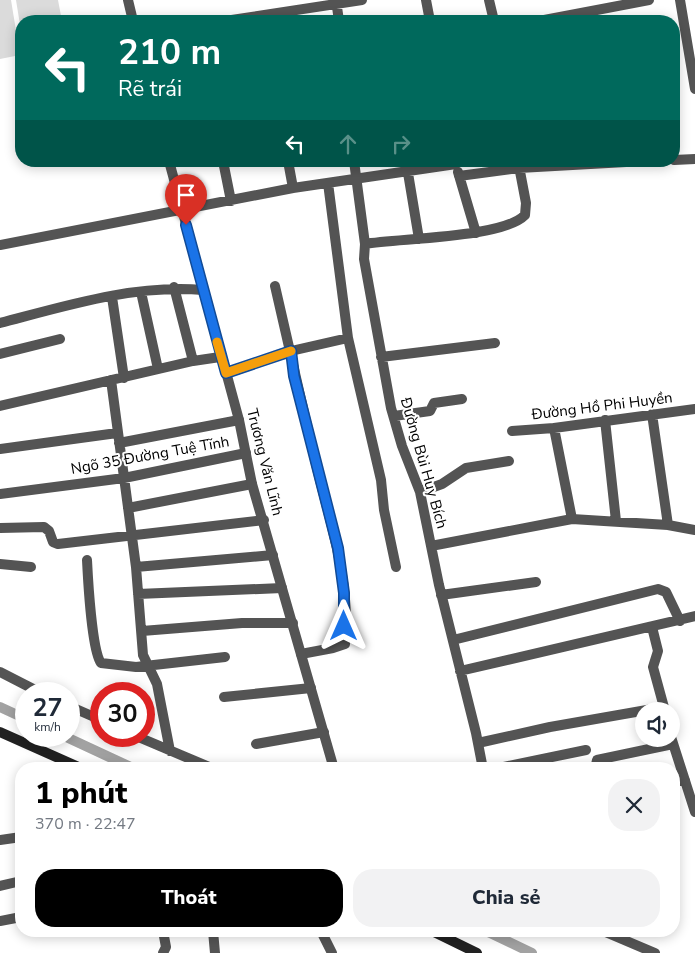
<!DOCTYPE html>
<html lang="vi">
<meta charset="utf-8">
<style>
body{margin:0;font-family:"Nunito Sans",sans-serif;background:#f2f2f3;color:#1f2937;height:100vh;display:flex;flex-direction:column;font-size:19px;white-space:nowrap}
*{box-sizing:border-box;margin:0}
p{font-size:16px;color:#747a83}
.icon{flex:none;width:28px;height:28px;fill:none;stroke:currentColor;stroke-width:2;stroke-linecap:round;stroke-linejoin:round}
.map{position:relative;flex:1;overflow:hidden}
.side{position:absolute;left:15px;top:762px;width:665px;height:175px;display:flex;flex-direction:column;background:#fff;border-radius:20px;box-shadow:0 2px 12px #0003}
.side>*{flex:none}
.hud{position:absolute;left:15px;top:15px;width:665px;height:152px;border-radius:20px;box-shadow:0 2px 12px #0003;background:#00695c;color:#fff;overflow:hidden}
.tools{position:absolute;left:635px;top:702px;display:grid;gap:10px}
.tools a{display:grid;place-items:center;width:45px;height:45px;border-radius:50%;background:#fff;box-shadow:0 2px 12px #0003;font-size:25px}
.speed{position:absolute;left:15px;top:682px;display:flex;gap:10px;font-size:25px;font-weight:700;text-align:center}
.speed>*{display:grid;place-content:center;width:65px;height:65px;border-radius:50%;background:#fff;box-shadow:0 2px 12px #0003;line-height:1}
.speed small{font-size:12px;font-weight:400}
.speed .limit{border:8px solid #d22;background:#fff;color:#111}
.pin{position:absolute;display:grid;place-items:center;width:42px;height:42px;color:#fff;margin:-51px -21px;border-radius:50% 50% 50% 0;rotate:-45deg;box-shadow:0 0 5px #0007}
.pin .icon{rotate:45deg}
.me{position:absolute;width:55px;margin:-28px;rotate:0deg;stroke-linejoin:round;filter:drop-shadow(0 0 4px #0008)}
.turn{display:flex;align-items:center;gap:18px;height:105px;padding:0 20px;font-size:22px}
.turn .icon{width:65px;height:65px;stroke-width:2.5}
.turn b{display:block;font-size:35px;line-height:42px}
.lanes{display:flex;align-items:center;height:48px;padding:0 20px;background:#0003;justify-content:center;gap:25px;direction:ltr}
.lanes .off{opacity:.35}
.round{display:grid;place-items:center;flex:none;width:52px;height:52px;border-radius:20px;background:#f2f2f3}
.overview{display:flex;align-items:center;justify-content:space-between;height:85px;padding:0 20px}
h1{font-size:30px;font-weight:800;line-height:38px;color:#000}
.cta{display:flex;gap:10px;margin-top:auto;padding:10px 20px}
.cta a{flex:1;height:58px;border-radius:20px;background:#000;color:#fff;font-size:20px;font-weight:800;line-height:58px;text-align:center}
.cta a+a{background:#f2f2f3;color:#1f2937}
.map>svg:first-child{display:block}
.green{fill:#dbdbdb}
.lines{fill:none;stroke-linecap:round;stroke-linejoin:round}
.canal{stroke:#a2a2a2;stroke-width:10}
.minor{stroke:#545454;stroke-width:10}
.tertiary{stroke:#545454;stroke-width:10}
.secondary{stroke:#212121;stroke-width:10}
.route-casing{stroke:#114b97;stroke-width:12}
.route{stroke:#1a73e8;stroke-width:9}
.slow{stroke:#f59e0b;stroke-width:9}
.labels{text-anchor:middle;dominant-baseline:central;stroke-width:4;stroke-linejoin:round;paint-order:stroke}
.street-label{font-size:15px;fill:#000;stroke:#fff}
</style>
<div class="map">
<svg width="695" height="953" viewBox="0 0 695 953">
<rect width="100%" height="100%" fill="#fff"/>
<path class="green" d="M0,0h11l9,55 -20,4z
M16,0h42l4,21h-41v10z"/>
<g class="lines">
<path class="canal" d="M0,707l26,12
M64,736l71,33
M486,931l46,22"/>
<path class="minor" d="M336,0l3,21
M426,0l4,21
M489,0l5,21
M680,0l15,89
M225,21l137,-21
M539,21l110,-21
M674,160l21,-1
M223,161l8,40
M288,161l5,27
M354,161l11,83 -1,15 27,149 11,38 18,46 19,93 37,148 7,36
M406,161l13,78
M458,172l18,61
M459,176l60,-8 125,-7
M328,183l20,155 33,142 3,30 12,57
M365,244c36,-6 138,-6 160,-29l1,-12 -8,-42
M0,245l293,-57 163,-24
M275,286c14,60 27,119 41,178 14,59 35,118 29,180l-12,4 -32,6
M174,287l19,74
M141,292l17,77
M112,297l12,81
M0,323c65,-17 135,-39 203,-33
M0,354l60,-15
M381,357l114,-14
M226,373l65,-22 57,-13
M111,380l25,187 7,88 14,29 13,67
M0,406l193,-45 27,-4
M652,414l16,111
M394,416l36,-5 4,-8 28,-4
M605,420l11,101
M554,428l18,91
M512,431l42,-3 141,-19
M119,443l120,-23
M0,449l117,-16
M420,492l22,-8 24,-16 43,-7
M0,494l124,-16 122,-25
M128,508l124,-24
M0,528l44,-1 5,4 4,11 5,2 206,-24
M431,546l141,-27 96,6 27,5
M87,560c1,20 5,91 14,103l35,4 89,-10
M0,564l31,3
M136,567l137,-12
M138,594l144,-6
M441,595l95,-13
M652,627l6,24 -5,16 12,44
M142,631l100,-8h51
M453,640l205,-51 8,3 14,29
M460,671l235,-55
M0,672l43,22
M224,697l87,-9
M69,706l32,14
M136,736l78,33
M671,737l24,75
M478,743l72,-16 114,-20
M256,744l68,-12
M494,769l92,-19
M595,769l2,-9 76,-16
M674,782l11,-2
M0,840l21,-3
M0,886l21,-5
M0,921l21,-4
M163,931l3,16 -3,6
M213,931l2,22
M603,931l52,22"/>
<path class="tertiary" d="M128,0l5,21
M169,161l70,259 13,64 82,285
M321,931l11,22"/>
<path class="secondary" d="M0,732l83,37
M432,931l45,22"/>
</g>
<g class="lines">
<g class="route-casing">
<path id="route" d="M186,225l40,148 65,-22 3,25 44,172 6,45v33"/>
</g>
<use href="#route" class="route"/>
<path class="slow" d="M217,342l9,31 65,-22"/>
</g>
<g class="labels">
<g class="street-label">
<text transform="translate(602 406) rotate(-7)">Đường Hồ Phi Huyền</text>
<text transform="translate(150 455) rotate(-10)">Ngõ 35 Đường Tuệ Tĩnh</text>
<text transform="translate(265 462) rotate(76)">Trương Văn Lĩnh</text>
<text transform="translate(424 463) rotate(74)">Đường Bùi Huy Bích</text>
</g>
</g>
</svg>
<div class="tools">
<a><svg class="icon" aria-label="sound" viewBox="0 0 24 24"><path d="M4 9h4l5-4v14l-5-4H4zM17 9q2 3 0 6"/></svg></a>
</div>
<div class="speed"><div>27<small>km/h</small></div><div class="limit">30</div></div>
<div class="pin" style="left:186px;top:225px;background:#d93025"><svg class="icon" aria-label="arrive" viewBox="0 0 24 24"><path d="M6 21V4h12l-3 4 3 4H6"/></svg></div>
<svg class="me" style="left:344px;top:626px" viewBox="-20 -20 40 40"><path d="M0-17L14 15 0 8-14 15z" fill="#1a73e8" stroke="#fff" stroke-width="4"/></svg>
<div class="hud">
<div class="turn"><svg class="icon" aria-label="left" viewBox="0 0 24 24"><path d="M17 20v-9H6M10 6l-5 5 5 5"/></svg><div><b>210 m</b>Rẽ trái</div></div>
<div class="lanes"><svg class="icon" aria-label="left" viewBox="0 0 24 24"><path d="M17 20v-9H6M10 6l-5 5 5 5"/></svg><svg class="icon off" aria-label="ahead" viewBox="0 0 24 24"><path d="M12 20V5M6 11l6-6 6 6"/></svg><svg class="icon off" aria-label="right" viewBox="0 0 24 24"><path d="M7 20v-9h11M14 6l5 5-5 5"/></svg></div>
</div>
<section class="side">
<div class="overview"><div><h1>1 phút</h1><p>370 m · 22:47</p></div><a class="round"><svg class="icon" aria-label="close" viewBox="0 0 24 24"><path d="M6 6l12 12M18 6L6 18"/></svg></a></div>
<div class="cta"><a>Thoát</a><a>Chia sẻ</a></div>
</section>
</div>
